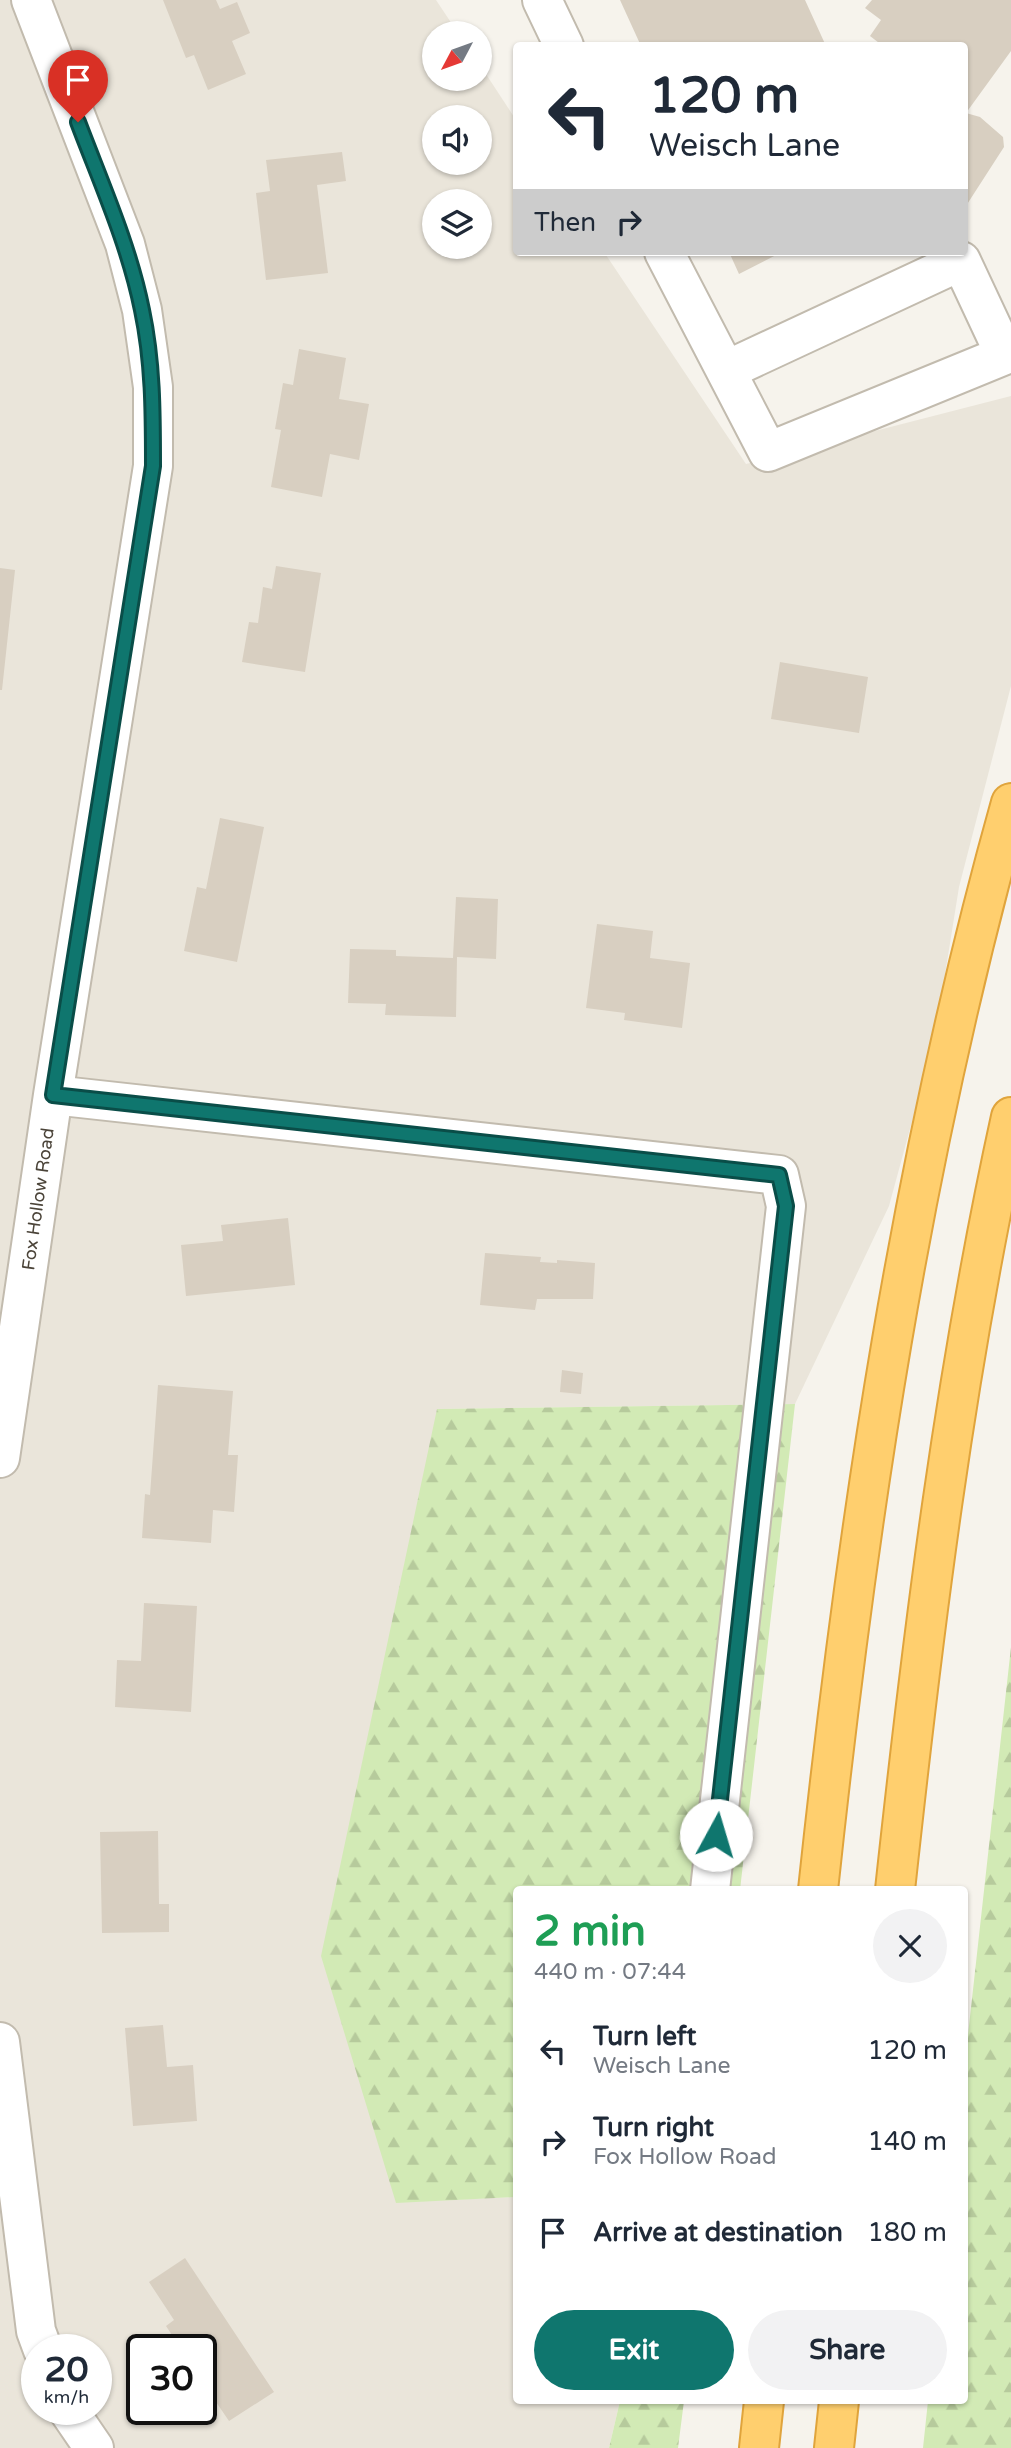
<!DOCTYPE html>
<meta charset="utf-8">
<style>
body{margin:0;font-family:"Varela Round",sans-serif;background:#f2f2f3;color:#1f2937;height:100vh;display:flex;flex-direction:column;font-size:26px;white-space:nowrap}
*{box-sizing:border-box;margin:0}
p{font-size:23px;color:#747a83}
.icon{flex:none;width:38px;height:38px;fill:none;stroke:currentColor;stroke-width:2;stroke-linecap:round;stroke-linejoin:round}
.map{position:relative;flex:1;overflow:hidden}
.sheet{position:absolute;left:513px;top:1886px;width:455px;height:518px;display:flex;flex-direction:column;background:#fff;border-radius:7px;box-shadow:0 2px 5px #0004}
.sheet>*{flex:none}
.banner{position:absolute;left:513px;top:42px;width:455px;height:214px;border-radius:7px;box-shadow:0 2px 5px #0004;background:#fff;color:#1f2937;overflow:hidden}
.needle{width:46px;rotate:229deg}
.tools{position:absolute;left:422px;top:21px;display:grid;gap:14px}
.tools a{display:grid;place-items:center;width:70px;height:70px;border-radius:50%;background:#fff;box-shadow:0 2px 5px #0004;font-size:35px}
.speed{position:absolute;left:21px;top:2334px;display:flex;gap:14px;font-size:35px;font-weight:700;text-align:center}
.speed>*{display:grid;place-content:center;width:91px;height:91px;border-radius:50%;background:#fff;box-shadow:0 2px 5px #0004;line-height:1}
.speed small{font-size:18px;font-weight:400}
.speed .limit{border:4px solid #111;border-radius:10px;background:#fff;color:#111}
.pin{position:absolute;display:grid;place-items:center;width:60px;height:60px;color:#fff;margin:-72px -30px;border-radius:50% 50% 50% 0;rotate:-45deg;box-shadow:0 0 7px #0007}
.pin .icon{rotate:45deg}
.me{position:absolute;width:77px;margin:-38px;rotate:6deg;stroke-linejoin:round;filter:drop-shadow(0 0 5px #0008)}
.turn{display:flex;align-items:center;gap:24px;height:147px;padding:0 21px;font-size:32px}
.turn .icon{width:91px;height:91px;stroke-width:2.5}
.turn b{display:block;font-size:49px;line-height:60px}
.then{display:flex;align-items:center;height:66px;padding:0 21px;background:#0003;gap:14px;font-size:26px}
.round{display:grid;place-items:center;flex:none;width:74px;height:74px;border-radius:37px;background:#f2f2f3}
.summary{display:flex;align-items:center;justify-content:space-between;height:119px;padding:0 21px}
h1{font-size:42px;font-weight:800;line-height:52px;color:#1e9e55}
.button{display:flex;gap:14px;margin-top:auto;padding:14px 21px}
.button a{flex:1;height:80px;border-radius:42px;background:#0f766e;color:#fff;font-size:28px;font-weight:800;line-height:80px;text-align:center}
.button a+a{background:#f2f2f3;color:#1f2937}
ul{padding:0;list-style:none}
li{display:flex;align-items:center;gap:21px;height:91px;padding:0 21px}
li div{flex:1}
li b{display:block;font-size:26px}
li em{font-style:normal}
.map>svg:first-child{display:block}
.residential{fill:#eae5da;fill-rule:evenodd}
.forest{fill:url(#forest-firs)}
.building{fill:#d8cfc1}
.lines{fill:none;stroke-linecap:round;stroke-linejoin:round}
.minor-casing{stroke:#c2bbae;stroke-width:42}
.highway-casing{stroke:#e0a43c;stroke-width:42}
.minor{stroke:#fff;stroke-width:38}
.highway{stroke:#ffcf6e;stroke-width:38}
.route-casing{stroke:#0a4d48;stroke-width:18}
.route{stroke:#0f766e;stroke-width:12}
.labels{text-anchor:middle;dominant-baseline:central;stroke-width:5;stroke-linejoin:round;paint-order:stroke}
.street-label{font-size:18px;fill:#4b4439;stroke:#fff}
</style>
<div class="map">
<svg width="1011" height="2448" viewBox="0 0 1011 2448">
<defs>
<pattern id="forest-firs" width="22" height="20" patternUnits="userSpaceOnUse" patternTransform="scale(1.75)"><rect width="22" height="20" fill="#d2eab5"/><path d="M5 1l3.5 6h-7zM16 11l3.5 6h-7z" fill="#b6ca9c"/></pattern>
</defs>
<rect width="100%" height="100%" fill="#f6f3ec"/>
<path class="residential" d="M0,0h436l22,33h-24v46h46v-14l36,55v132h88l142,212 265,-68v290l-52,201 -24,150 -46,169 -94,198 -358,5 -41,793 120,-5v204h104l-11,47h-609zM434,117h46v46h-46zM434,201h46v46h-46zM37,2350h59v60h-59zM142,2350h59v60h-59z"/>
<path class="forest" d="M795,1404l-55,486h-224v307l-120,6 -75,-247 116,-547z
M1011,1647v801h-88l5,-47h36v-330z
M620,2401h64l-6,47h-69z"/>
<path class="building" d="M163,0h53l4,9 17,-7 13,31 -18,8 14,33 -38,16 -14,-35 -8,3z
M620,0h185l21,46h-185z
M872,0h139v51l-45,62 14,4 23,20 1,10 -40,62v-163h-81l-13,-10 11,-16 -16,-12z
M342,152l4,29 -29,4 11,88 -62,7 -10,-87 14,-2 -4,-31z
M729,252h53l-43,22z
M299,349l47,9 -7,41 30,5 -10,56 -29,-6 -8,43 -51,-10 10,-57 -6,-1 8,-46 10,2z
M276,566l45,7 -16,99 -63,-10 7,-40 9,1 5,-36 9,2z
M0,568l15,2 -13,120h-2z
M780,662l88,15 -9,56 -88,-14z
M220,818l44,9 -27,135 -53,-11 13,-64 9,2z
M456,897l42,2 -2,60 -39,-2 -1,60 -71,-2 1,-11 -38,-1 2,-54 46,1v6l57,2z
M597,924l56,7 -3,27 40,5 -8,65 -58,-8 1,-7 -39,-5z
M288,1218l7,67 -109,11 -5,-51 42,-4 -2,-16z
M485,1253l56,4 -1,5 17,1v-3l38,3 -2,36h-56l-2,11 -55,-5z
M562,1370l21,3 -2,21 -21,-2z
M158,1385l75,6 -5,64h10l-4,57 -21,-2 -2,33 -69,-5 3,-44 5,1z
M144,1603l53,3 -6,106 -76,-5 2,-47 24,1z
M158,1831l1,73h10v28l-67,1 -2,-101z
M163,2025l4,42 26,-2 4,56 -64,5 -8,-98z
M185,2258l89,134 -45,29 -28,-41v-30h-19l-16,-24 8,-6 -25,-38z"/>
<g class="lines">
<g class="minor-casing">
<path id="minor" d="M542,0l22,46
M664,252l104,200 237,-97 -44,-94 -234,109
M53,1095l726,80 7,31 -76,684
M0,1458l53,-363 100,-629v-79l-11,-77 -17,-66 -94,-244
M0,2042l36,289 7,19
M68,2410l26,38"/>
</g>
<g class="highway-casing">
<path id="highway" d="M818,1890c39,-367 93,-731 193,-1087
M895,1890c28,-259 60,-518 116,-773
M759,2448l5,-47
M834,2448l5,-47"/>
</g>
<use href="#minor" class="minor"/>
<use href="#highway" class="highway"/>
</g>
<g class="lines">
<g class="route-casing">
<path id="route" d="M78,122c23,61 51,123 64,188 11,52 11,103 11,156l-100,629 726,80 7,31 -70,629"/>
</g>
<use href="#route" class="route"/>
</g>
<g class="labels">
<g class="street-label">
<text transform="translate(38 1199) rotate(-82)">Fox Hollow Road</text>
</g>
</g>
</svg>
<div class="tools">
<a><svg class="needle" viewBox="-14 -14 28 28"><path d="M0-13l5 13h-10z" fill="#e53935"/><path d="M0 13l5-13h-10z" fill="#747a83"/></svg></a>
<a><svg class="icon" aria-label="sound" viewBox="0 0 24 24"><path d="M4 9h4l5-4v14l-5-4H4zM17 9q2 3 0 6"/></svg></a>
<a><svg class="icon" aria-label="layers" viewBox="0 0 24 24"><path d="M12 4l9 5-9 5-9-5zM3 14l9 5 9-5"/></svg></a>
</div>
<div class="speed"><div>20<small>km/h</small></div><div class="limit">30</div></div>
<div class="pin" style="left:78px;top:122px;background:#d93025"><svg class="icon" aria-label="arrive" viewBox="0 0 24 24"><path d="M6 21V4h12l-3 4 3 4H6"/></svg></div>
<svg class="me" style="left:716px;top:1835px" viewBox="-20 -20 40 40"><circle r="19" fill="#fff"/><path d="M0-13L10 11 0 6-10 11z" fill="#0f766e"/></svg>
<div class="banner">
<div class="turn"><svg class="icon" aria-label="left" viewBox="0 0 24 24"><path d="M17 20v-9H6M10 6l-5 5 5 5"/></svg><div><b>120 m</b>Weisch Lane</div></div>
<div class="then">Then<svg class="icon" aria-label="right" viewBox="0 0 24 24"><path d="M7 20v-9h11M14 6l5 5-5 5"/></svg></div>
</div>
<section class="sheet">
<div class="summary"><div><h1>2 min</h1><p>440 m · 07:44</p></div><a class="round"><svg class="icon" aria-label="close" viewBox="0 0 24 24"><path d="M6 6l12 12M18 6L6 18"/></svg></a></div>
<ul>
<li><svg class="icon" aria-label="left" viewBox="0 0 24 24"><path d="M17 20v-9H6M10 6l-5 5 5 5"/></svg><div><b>Turn left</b><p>Weisch Lane</p></div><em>120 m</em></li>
<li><svg class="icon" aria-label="right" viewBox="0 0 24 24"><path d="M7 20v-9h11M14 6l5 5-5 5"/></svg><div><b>Turn right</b><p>Fox Hollow Road</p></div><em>140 m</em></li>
<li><svg class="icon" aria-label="arrive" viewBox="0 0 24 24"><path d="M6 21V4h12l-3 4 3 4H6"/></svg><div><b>Arrive at destination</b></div><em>180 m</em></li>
</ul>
<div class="button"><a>Exit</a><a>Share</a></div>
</section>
</div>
